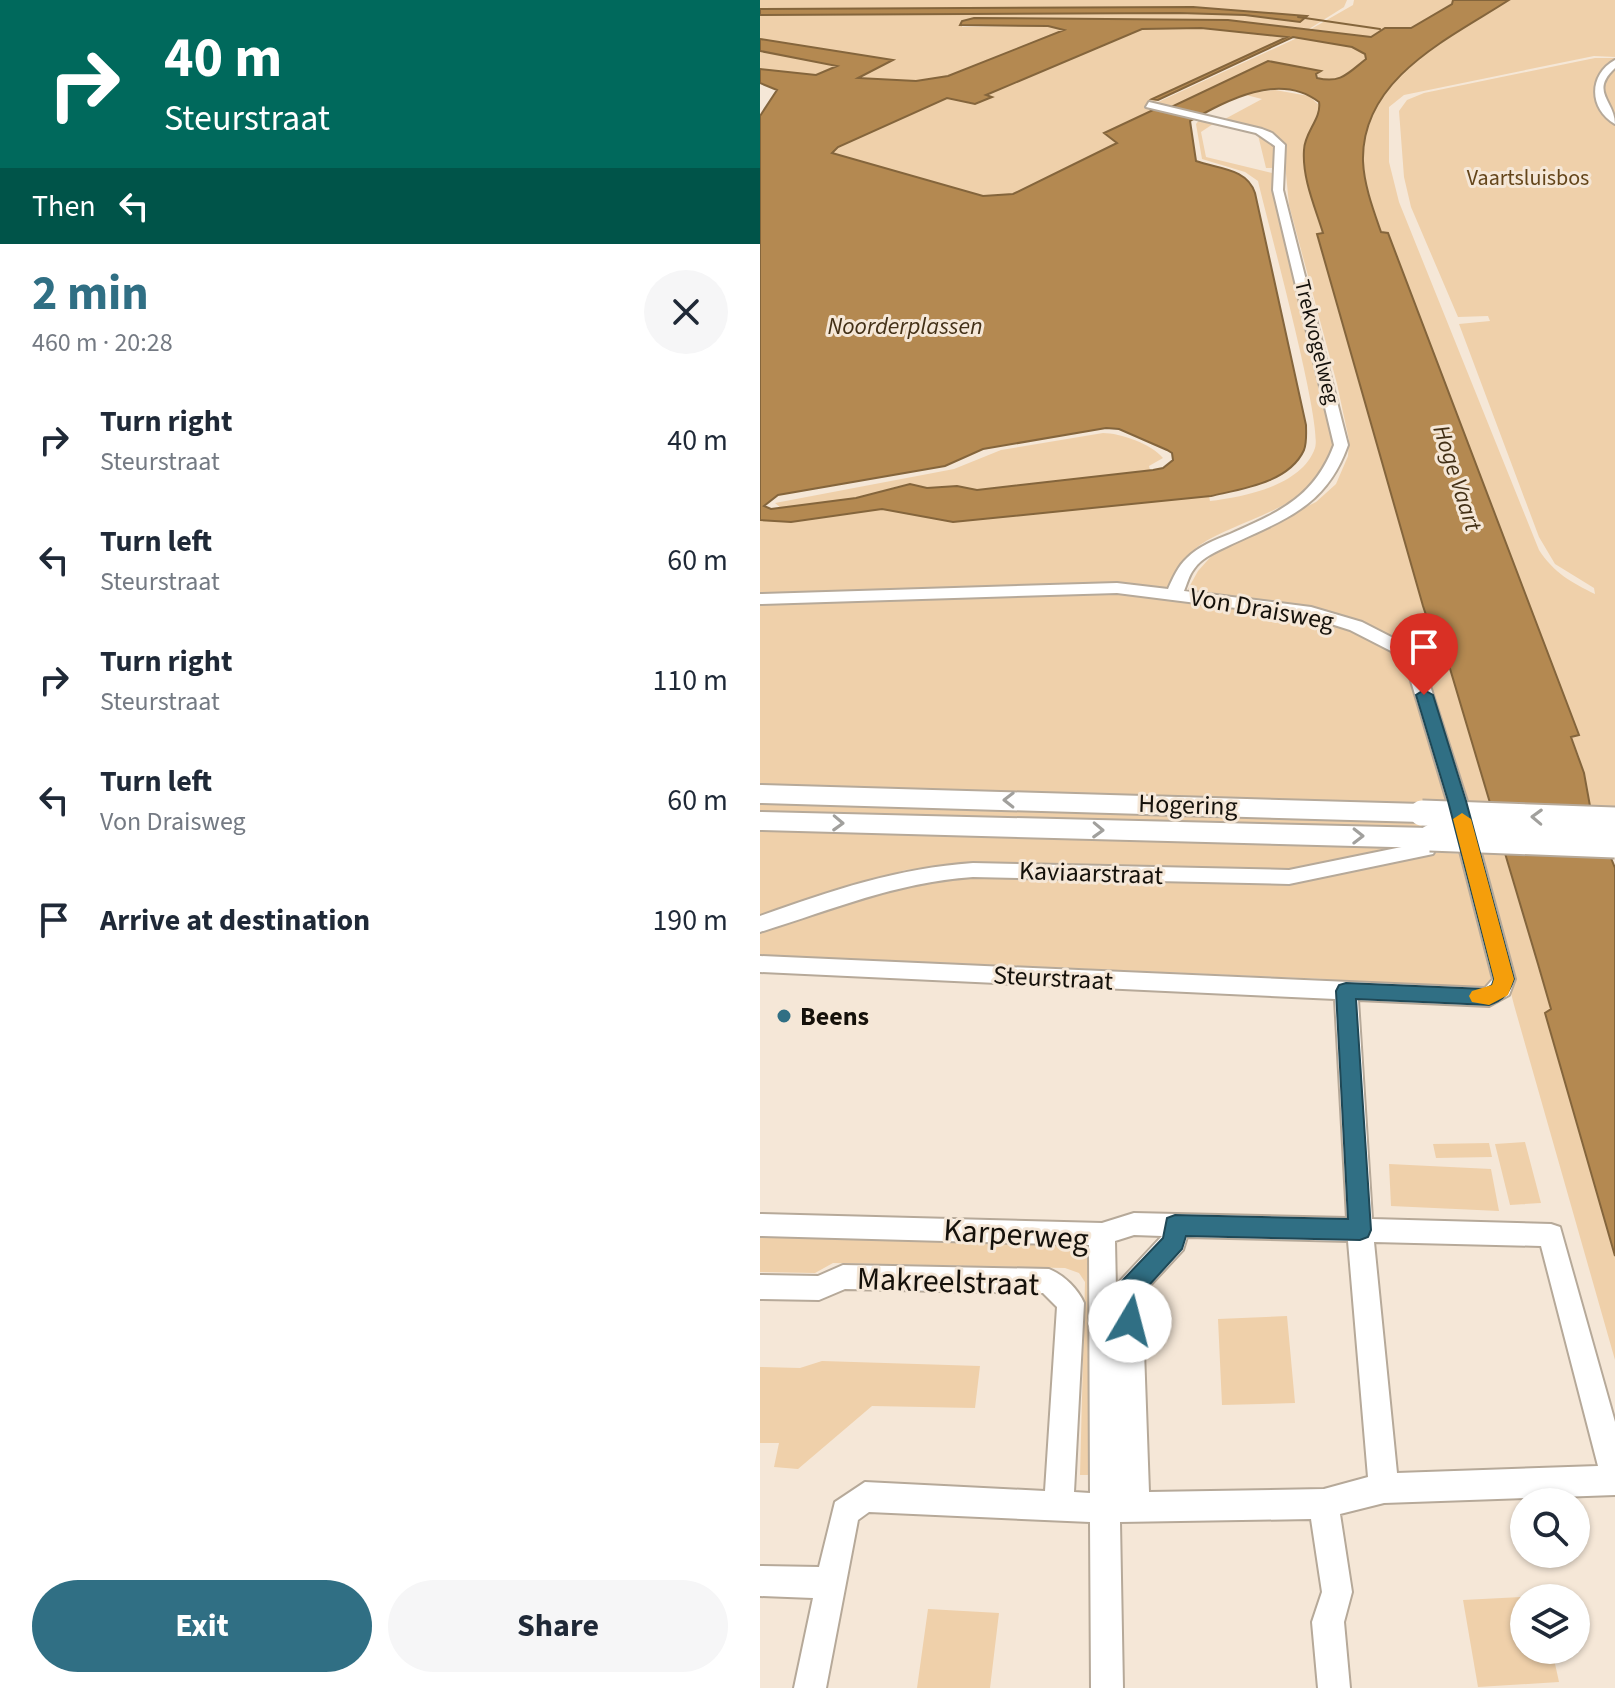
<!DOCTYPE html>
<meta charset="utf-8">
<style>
body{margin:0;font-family:"Source Sans 3",sans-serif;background:#f6f6f7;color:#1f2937;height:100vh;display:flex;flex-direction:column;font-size:30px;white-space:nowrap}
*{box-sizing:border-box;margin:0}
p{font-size:26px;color:#747a83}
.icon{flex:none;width:44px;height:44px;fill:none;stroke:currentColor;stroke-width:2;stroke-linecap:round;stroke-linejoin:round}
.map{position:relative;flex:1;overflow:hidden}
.sheet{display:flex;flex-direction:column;background:#fff;width:760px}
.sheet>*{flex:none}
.hud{background:#00695c;color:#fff;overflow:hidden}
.buttons{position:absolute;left:750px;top:1488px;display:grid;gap:16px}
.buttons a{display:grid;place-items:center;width:80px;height:80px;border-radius:50%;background:#fff;box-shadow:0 2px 6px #0004;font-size:40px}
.pin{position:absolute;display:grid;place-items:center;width:68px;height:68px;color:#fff;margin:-82px -34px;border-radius:50% 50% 50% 0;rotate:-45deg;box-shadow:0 0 8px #0007}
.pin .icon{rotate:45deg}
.me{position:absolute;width:88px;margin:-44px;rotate:8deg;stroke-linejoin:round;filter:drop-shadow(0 0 6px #0008)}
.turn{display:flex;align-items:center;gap:28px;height:168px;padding:0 32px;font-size:36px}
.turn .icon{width:104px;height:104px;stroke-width:2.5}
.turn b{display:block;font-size:56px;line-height:68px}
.then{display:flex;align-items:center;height:76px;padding:0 32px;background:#0003;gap:16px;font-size:30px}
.round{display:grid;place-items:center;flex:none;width:84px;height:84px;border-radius:42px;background:#f6f6f7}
.overview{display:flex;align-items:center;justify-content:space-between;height:136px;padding:0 32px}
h1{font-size:48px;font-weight:700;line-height:60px;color:#306f84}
.primary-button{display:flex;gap:16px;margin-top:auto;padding:16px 32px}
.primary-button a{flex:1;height:92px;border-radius:48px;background:#306f84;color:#fff;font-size:32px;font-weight:700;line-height:92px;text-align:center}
.primary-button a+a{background:#f6f6f7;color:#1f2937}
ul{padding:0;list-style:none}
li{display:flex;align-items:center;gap:24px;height:120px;padding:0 32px}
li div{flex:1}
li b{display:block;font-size:30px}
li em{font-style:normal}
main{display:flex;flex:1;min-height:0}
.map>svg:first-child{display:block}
.green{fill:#efd0aa}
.water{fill:#b48951;stroke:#84653c;stroke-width:2;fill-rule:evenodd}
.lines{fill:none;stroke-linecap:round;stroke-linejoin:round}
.stream{stroke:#84653c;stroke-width:2}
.minor-casing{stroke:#b6a999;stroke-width:4}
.highway-casing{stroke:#b6a999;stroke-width:4}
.minor{fill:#fff;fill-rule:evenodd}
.highway{fill:#fff;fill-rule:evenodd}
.highway-bridge-casing{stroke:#b6a999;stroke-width:29;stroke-linecap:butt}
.highway-bridge{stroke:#fff;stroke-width:25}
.oneway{stroke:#a1a09d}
.route{fill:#306f84;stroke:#1f4856;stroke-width:2}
.slow{fill:#f59e0b}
.poi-dot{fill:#306f84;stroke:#f5e7d7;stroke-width:3}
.labels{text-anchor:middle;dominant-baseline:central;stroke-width:6;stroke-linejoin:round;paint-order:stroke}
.far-park-label{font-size:22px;fill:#64451a;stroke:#f5e7d7}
.far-street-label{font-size:22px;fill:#15110b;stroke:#f5e7d7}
.far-water-label{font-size:24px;font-style:italic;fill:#433016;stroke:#f5e7d7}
.street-label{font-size:26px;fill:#15110b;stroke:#f5e7d7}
.poi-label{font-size:26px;font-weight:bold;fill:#15110b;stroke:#f5e7d7;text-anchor:start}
.near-street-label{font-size:32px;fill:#15110b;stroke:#f5e7d7}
</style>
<main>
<section class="sheet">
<div class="hud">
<div class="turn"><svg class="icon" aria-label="right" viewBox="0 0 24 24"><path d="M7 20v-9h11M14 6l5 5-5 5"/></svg><div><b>40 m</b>Steurstraat</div></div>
<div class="then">Then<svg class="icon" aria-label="left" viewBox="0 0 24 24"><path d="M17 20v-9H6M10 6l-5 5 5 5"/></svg></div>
</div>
<div class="overview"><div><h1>2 min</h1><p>460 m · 20:28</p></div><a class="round"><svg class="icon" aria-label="close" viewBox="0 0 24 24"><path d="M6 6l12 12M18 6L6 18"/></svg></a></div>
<ul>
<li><svg class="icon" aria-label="right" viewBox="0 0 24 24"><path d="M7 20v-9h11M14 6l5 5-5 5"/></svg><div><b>Turn right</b><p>Steurstraat</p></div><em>40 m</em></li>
<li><svg class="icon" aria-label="left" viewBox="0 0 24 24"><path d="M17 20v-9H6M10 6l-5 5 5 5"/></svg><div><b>Turn left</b><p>Steurstraat</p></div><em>60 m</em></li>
<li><svg class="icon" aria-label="right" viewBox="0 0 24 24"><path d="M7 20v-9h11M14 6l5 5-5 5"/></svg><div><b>Turn right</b><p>Steurstraat</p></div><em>110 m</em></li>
<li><svg class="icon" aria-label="left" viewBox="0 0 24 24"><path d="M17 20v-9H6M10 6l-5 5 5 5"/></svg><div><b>Turn left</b><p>Von Draisweg</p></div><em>60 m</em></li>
<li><svg class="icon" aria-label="arrive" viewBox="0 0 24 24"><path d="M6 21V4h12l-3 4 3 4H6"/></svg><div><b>Arrive at destination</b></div><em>190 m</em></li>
</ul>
<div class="primary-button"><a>Exit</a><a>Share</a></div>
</section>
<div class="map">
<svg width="855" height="1688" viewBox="0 0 855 1688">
<rect width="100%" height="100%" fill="#f5e7d7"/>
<path class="green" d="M0,0h587l-3,7 -35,22 -81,-9 -255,-2 -11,3v6l86,-1 16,4 -116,46 -22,4 -49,1 -19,-5 34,-16 -132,-21v-24l419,-2 66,2 55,7 6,-6 -113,-9 -433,2z
M594,0h99l1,2 -43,26h-26l-14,9 -60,-8 42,-24z
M749,0h106v57l-21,-1 -190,39 -15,12v55l10,40 140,348c14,22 33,33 56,44l-1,-6 -39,-24 -16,-27 -80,-213 31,-3 -2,-5 -30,1 -47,-110 -7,-30 -5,-66 8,-11 17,-7 171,-35h20v754l-23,-1 -13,-55 -8,-20 8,-1 -191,-501 -7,-1c-7,-24 -17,-47 -18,-72 -3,-83 87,-123 146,-161z
M440,27l90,9 -133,63 -1,4 141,-65 55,9 13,7 1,5 -21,19 -24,2 -5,-6 -149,35 -12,-3 -33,36 -124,61 -178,-50 127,-56 193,-68z
M0,51l72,12 5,3 -21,9 -56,-6z
M515,90l34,6 11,10 -16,44 3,31 16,52 -5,1 4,17 101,355 6,17 8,1 114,385 -6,5 70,242v104l-101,-355 -77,-302c-33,-89 -105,-94 -190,-104 -18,-2 -43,-1 -59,-10l10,-18 17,-19 101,-50 20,-18 12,-28 1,-16 -12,-56 -48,-179 -6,-62 -9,-8 -51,-15 39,-21 -20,-5z
M440,119l58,13 18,13v23h-10l-8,-33 -45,-11 -12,8 5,25 70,17 58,268c-5,63 -93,75 -134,103 -16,11 -20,31 -34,43l-119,-3 -287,11v-76l31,2 91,-13 71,13 256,-26 1,5c33,-4 92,-15 105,-53 8,-24 -48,-228 -57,-267l-13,-9 -43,-13 -6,-35z
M343,433c17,0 49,11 60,25l-14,8 1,4 -173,20 -20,-4 -30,2 -28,-2 -43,12 -75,10 -6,-5 179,-34 47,-19z
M318,589l194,18 84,19 50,35 48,147 -694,-18v-189z
M0,801l698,19 3,14 -701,-20z
M0,826l671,19 -128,25 -343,-5 -55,5 -145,48z
M668,852l38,2 32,123 -11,11 -128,-2 -33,-7 -566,-24v-26l181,-54 339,7z
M765,1142l16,61 -31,2 -15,-61z
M729,1143l3,14 -56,1 -3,-14z
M629,1164l102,5 8,42 -108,-5z
M0,1235l309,9 22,11 2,220h-13l5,-193 -6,-9 -14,-5 -232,-5 -18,10 -55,-1z
M527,1316l8,87 -73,2 -4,-86z
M62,1361l158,5 -5,42 -103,-2 -74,63 -24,-2 5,-24h-19v-76l40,1z
M781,1596l-17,2v52h28l7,32 -81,5 -15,-87z
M168,1609l71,4 -9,75h-73z"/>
<path class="water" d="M693,0h56c-59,38 -148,78 -146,161 1,24 10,48 18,71l7,1 191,502 -8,2 13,36 6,33 25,62v388l-70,-243 6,-4 -13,-45 -101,-339 -8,-1 -6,-18 -106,-372 6,-1c-8,-26 -21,-55 -19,-83 0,-17 18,-32 15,-48 -40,-31 -93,-1 -129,19l6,40c22,8 51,7 59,32l51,232c0,8 1,17 -2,25 -15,33 -63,39 -93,46l-258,26 -71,-13 -91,13 -31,-2v-404l17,-26 -17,-7v-14l56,6 21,-9 -77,-15v-12l133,21 -35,18 58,3 32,-5 116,-46 -16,-4 -88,-1 2,-4 12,-3 254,2 143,17 14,-9h26l41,-24zM441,28l86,9 -135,62 6,1 135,-63 59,10 13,7 1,5c-18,14 -25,25 -49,19l-1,-4 5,-3 -53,-10 -103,49h-12l-49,23 13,10 -104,51 -30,2 -151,-43 6,-6 109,-49 28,6 17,-7 -6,-2 156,-66zM346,428l13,1 48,21 5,3 1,7 -10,8 -10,2 -176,20 -20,-4 -30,2 -17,-4 -54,14 -85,11 -7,-3 14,-11 167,-29 38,-17z
M433,7l114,9 -7,6 -55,-7 -66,-2 -419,2v-6z"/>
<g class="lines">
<path class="stream" d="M538,17l82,12"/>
<g class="minor-casing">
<path id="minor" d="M855,60v8c-26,24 0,33 0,56 -26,-15 -27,-49 0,-64z
M389,102l113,27 10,4 13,12 -2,45 65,255c-22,62 -63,74 -118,100 -12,6 -28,12 -36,24 -5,6 -7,15 -10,22l127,16 51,15 41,21 22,27 42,131 48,178 -6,16 -20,11 -131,-6 14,219 179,5 9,3 55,195v73l-231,8 -44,11 12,78 -8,30 6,66h-32l-6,-66 10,-30 -11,-73 -191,3 3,166h-32l-1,-166 -221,-10 -11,8 -32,168h-32l19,-90 -53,-2v-30l59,1 16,-65 30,-20 180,9 12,-184 -14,-14 -198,-4 -26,11 -59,-1v-24l58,1 25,-11 206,4c15,6 29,20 35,34l-10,189 16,1 -1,-248 -329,-9v-22l342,9 32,-10 213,5 -12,-219 -575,-27v-16l725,32 8,-9 -46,-178 -39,-130 -17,-20 -41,-21 -41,-13 -192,-24 -357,11v-10l357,-11 51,6c5,-11 10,-23 19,-31 12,-12 28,-18 43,-24 49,-22 84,-36 104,-89l-61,-255 2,-44 -19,-13 -110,-26zM374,1235l28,1 -42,45 -4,9 -1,-49zM427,1237l161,4 20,236 -44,12 -175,3 -7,-198 41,-44zM614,1242l167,4 57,220 -201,7z
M666,842l10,7 -3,5 -144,30 -316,-7c-80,6 -138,32 -213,55v-16c70,-25 138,-48 213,-53l316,7z"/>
</g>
<g class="highway-casing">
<path id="highway" d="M0,785l662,19 10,2 4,7 -4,7 -10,2 -662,-19z
M0,812l670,16 10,3 4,7 -4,7 -10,3 -670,-18z"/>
</g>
<use href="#minor" class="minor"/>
<use href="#highway" class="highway"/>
<g class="highway-bridge-casing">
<path id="highway-bridge" d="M662,813l193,7
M670,838l185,7"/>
</g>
<use href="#highway-bridge" class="highway-bridge"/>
</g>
<defs><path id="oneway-chevron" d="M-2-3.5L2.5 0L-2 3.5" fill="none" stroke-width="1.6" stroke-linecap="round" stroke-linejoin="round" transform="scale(2)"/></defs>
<g class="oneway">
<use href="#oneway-chevron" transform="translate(249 800) rotate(-179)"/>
<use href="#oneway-chevron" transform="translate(777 817) rotate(-178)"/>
<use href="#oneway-chevron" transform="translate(78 823) rotate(2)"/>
<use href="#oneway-chevron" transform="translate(338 830) rotate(2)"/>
<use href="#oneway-chevron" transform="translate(598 836) rotate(1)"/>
</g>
<path class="route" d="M664,690l9,5 33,106 48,178c-5,14 -10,21 -25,26l-133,-6 15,231 -3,7 -8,3 -174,-4 -4,13 -41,45 1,27 -4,8 -8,3 -9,-3c-6,-13 -7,-33 -1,-46l43,-45 4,-20 8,-3 173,4 -12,-228 3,-6 7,-2 139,6 7,-4 2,-6 -46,-178 -32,-106z"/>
<path class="slow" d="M702,813l9,6 43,160 -6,16 -19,10 -17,-3 -3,-6 3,-5 20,-6 2,-6 -41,-160z"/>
<circle class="poi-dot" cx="24" cy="1016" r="8"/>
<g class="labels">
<g class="far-park-label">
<text x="768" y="178">Vaartsluisbos</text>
</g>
<g class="far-street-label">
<text transform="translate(557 342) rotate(76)">Trekvogelweg</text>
</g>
<g class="far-water-label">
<text x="145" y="326">Noorderplassen</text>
<text transform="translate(697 478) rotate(72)">Hoge Vaart</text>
</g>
<g class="street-label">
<text transform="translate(502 609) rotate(10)">Von Draisweg</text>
<text transform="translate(428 805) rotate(2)">Hogering</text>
<text transform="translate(331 873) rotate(2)">Kaviaarstraat</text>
<text transform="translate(293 978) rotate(3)">Steurstraat</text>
</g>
<g class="poi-label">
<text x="40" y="1016">Beens</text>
</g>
<g class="near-street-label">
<text transform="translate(256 1235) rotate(4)">Karperweg</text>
<text transform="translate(188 1282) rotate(2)">Makreelstraat</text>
</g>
</g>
</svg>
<div class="buttons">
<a><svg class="icon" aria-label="search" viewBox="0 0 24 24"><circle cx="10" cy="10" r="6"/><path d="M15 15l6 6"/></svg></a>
<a><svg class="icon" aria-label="layers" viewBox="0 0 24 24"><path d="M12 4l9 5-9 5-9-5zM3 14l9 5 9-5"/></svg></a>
</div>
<div class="pin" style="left:664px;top:695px;background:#d93025"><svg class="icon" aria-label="arrive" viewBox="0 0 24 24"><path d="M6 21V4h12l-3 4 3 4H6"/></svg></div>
<svg class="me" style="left:370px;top:1321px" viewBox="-20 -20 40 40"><circle r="19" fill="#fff"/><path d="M0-13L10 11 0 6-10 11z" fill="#306f84"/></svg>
</div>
</main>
